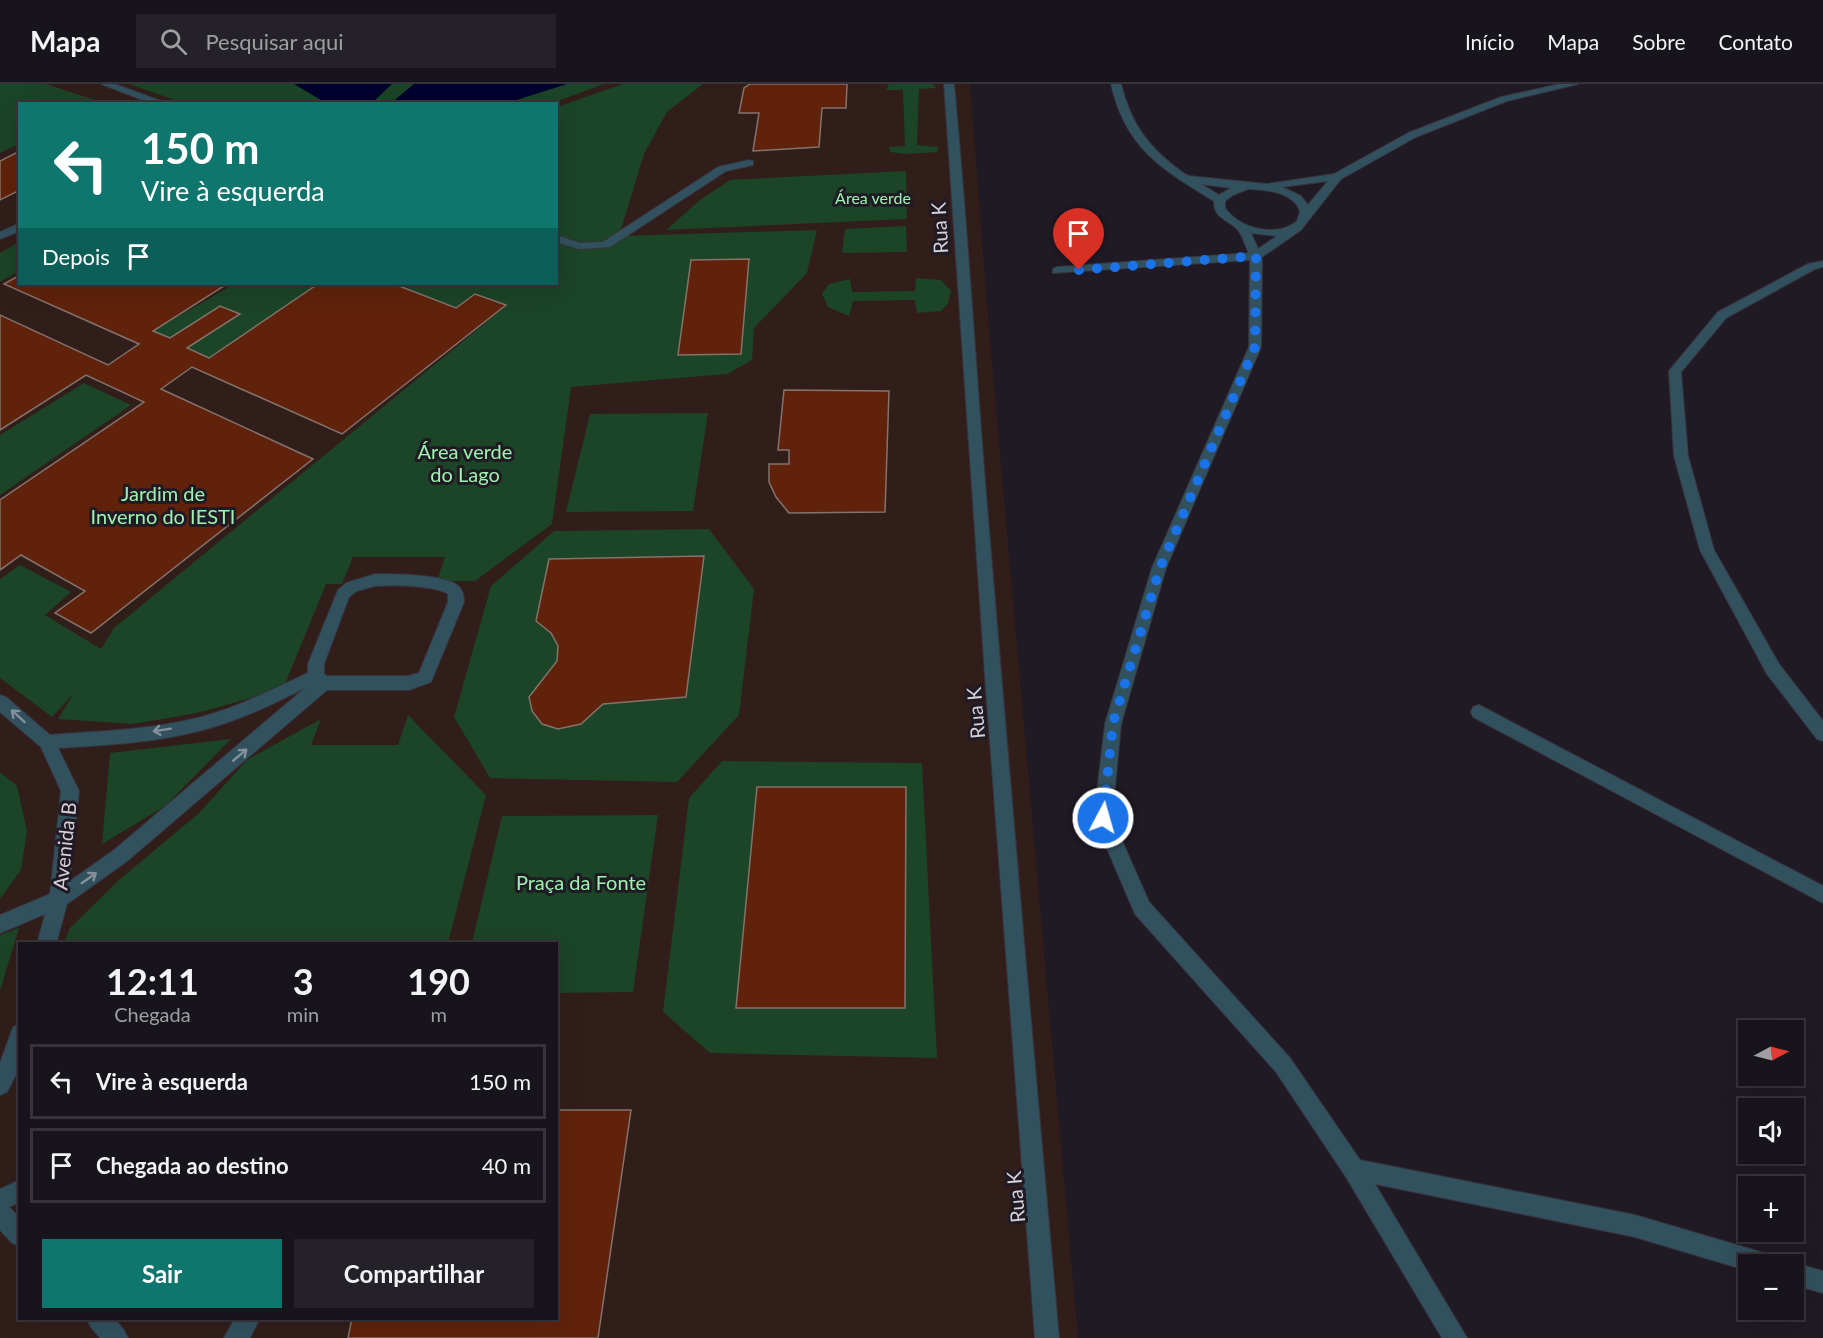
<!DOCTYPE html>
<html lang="pt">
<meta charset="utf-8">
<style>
body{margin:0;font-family:Lato,sans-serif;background:#242128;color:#f1f3f6;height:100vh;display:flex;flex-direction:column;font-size:22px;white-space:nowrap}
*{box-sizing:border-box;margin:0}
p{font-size:20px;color:#9e9ea3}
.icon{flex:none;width:33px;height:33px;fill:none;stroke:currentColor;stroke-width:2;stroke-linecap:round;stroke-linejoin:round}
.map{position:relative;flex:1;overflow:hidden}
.side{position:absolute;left:18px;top:858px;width:540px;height:378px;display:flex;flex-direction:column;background:#17141b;border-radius:0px;box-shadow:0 6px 24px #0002,0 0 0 2px #36333a}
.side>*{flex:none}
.guide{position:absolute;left:18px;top:18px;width:540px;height:183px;border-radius:0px;box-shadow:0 6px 24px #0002,0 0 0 2px #36333a;background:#0f766e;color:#fff;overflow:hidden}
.needle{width:39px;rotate:83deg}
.controls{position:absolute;left:1738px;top:936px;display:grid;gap:12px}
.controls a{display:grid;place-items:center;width:66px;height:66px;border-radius:0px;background:#17141b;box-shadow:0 6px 24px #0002,0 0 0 2px #36333a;font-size:30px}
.pin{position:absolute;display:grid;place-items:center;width:51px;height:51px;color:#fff;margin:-62px -26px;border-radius:50% 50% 50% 0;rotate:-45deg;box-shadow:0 0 6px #0007}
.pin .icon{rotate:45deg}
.me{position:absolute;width:66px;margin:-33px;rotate:6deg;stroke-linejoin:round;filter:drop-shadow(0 0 4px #0008)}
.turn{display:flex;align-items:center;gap:21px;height:126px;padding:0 24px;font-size:27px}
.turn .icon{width:78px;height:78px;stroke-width:2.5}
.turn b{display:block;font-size:42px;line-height:51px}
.then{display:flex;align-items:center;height:57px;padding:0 24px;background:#0003;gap:12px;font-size:22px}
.eta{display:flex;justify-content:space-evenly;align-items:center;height:102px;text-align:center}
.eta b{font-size:36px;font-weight:700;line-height:42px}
.action{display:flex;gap:12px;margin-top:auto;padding:12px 24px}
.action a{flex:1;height:69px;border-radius:0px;background:#0f766e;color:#fff;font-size:24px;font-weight:700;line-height:69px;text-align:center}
.action a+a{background:#242128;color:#f1f3f6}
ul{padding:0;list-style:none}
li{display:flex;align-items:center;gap:18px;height:75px;margin:0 12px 9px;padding:0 12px;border:3px solid #36333a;border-radius:0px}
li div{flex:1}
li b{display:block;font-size:22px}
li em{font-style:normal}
header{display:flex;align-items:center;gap:36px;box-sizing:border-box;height:84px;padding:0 30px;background:#17141b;border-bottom:2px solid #36333a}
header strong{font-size:28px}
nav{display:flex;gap:33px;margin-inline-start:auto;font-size:21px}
.search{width:420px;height:54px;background:#242128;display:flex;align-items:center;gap:15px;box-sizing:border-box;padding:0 21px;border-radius:0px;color:#9e9ea3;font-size:22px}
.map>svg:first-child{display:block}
.education{fill:#311e1b;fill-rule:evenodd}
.green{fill:#1c4426}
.water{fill:#00002e}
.building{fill:#60220b;stroke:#82736e;stroke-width:1.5}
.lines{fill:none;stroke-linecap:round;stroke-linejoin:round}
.service-casing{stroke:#38343d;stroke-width:2}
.minor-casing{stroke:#38343d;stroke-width:2}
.service{fill:#32515f;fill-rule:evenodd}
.minor{fill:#32515f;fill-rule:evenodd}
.oneway{stroke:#83919b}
.route{stroke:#1a73e8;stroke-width:10;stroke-dasharray:0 18}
.labels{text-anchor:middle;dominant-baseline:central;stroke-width:6;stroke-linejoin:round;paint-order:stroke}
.far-park-label{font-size:16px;fill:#9df3ae;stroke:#1f1a24}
.street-label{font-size:20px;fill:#d4d1d7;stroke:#1f1a24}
.park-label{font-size:20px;fill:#9df3ae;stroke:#1f1a24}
</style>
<header>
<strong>Mapa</strong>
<div class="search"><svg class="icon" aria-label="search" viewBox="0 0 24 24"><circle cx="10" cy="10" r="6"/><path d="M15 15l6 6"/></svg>Pesquisar aqui</div>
<nav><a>Início</a><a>Mapa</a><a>Sobre</a><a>Contato</a></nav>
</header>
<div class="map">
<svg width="1823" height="1254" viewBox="0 0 1823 1254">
<rect width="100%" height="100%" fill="#1f1a24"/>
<path class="education" d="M0,0h970l18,233 90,1021h-1078zM20,20h536v180h-536zM20,860h536v374h-536z"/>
<path class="green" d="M0,0h46l58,19 -84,1 -1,40 -19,9z
M129,0h475l-55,20h-363z
M623,0h80l-36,28 -23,42 -25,82 198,-6 -10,43 -53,55 -2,32 -25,14 -156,13 -19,137 -77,57h-38l8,-24h-92l-11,27h-16l-43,105 -86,24 -64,11 -75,-5 16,-26 -22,24 -52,-39v-99l20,-14 51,27 -26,23 56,34 13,-21 392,-322 -31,-12 -19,14 -62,-24h162l1,-177z
M889,0h44l3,4 -17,1 -2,56 22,2 -2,5 -30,2 -17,-2 -1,-5 16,-1 -2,-56h-17z
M906,87l1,48 -241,11 34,-30 30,-20z
M906,142l1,26 -65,1 3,-24z
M19,158v29l-19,11v-29z
M916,194l25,2 10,11 -3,12 -7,8 -24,2 -2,-13 -62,1 -4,15 -21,-9 -6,-13 7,-10 21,-5 2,13 63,-1z
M234,200h84l-109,74 -22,-10 52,-35 -19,-7 -50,32 -17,-7z
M84,299l47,22 -131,90v-60z
M708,329l-15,98 -127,1 24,-98z
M709,445l45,60 -15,126 -62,67 -187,-4 -36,-61 37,-131 63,-55z
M408,631l78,80 -38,148h-384l6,-15 50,-49 79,-66 48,-53 74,-41 -10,26h87z
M231,655l-66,67 -63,38 8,-91z
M722,677l200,2 15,295 -227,-5 -47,-41 26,-214z
M0,688l17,14 10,45 -6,39 -21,29z
M658,731l-25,177 -76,1 -1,-49 -84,-1 30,-127z
M19,844l-19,63v-56z"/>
<path class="water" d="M294,0h98l-20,19h-46z
M414,0h153l-60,19h-116z"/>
<path class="building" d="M750,0h97l-1,24h-24l-3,39 -66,4 6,-38h-20l5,-25z
M20,67v39l-20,10v-39z
M749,175l-8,95 -63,1 13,-95z
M20,191v9h207l-74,47 17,7 50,-32 20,8 -53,34 22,10 109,-74h76l62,24 19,-14 31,11 -164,129 -150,-67 -31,22 152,70 -222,174 -36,-20 30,-22 -64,-36 -21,15v-70l144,-98 -58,-27 -86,55v-115l108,50 31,-21 -135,-60z
M784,306l105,1 -4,121 -96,1 -13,-16 -7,-15v-18h20v-14h-11z
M704,472l-18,141 -83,7 -22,20 -23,5 -16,-5 -10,-13 -3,-14 28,-36 1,-15 -7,-13 -15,-12 13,-62z
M757,703h149l-1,221h-169z
M556,1026h75l-33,228h-250l4,-20h204z"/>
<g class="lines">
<g class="service-casing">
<path id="service" d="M101,0h14l54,20h-16z
M944,0h10c13,136 21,273 32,410 23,281 48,563 73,844h-24l-50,-662z
M749,76l4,1v4l-27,6 -116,76 -31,2 -23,-7v-7l24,8 23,-1 115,-75z
M20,139v8l-20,8v-7z
M375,490c19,0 67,0 82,11 6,4 7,11 7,17l-33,80 -22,8h-82l-201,172 -59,42 -11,40h-19l8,-30 -45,19v-18l50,-21 11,-103 -20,-44 -41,-35v-17l6,2 44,38c51,-4 102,-5 151,-18 38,-10 72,-28 107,-44v-9l30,-74 8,-7zM375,502c18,-1 58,-1 73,8v8l-29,71 -11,3h-81l-3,-2v-10l25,-67 8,-6zM305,604l-191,162 -44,31 9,-90 -21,-43c48,-3 95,-5 141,-17 37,-9 72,-26 106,-43z
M20,940v43l-13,25 -7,3v-32l13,-36z
M20,1096v22l-11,5 11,11v28l-8,-3 -12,-13v-41z
M87,1234h27l10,12 4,8h-28l-10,-12z
M235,1234h25l-10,20h-26z"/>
</g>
<g class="minor-casing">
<path id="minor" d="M1111,0h10c10,41 29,66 64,90l4,2 78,8 67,-10 74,-41 93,-36 59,-13h18l-71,17 -91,36 -75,42 -40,51 -39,27 -1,90 -95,221 -45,156 -9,94 37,84 141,156 70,102 275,55 129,38 8,3 3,8h-26v7l-114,-34 -260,-53 92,154h-25l-96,-161 -70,-105 -141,-158 -41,-96 11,-94 47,-156 97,-221 1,-87 -197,13v-4l4,-2 192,-14c-4,-7 -6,-17 -11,-23 -8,-10 -25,-11 -24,-29 -52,-32 -88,-52 -103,-117zM1328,97l-20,24 -7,-9 -19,-9zM1201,100l30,4 -12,7zM1248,105c18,1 44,2 52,22l-3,10c-20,17 -57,8 -72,-13v-7l8,-6zM1251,149l26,3 -19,13z
M1823,177v6l-8,2 -89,49 -45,54 7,84 26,94 65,114 44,57v20l-6,-2 -50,-65 -67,-124 -26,-94 -5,-85 49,-59 90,-48z
M1479,621l344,181v17l-350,-186 -2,-5 2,-5z
M1794,1179l29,8v22l-29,-8v-21h-4z"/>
</g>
<use href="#service" class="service"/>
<use href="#minor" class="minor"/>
</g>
<defs><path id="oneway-shaft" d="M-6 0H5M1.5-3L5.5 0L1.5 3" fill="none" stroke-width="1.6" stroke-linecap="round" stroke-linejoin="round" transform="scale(1.5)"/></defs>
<g class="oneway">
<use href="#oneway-shaft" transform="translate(18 632) rotate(-138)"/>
<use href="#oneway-shaft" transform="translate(162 646) rotate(171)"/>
<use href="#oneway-shaft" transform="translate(240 671) rotate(-40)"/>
<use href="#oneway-shaft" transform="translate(89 794) rotate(-35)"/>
</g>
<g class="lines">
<path class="route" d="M1079,186l177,-14 -1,91 -95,221 -47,155 -10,95"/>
</g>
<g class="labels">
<g class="far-park-label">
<text x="873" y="113">Área verde</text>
</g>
<g class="street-label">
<text transform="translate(939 144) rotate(-93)">Rua K</text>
<text transform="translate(975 629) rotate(-95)">Rua K</text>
<text transform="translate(64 762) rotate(-84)">Avenida B</text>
<text transform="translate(1015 1113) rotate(-95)">Rua K</text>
</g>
<g class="park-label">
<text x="465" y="367">Área verde<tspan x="465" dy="23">do Lago</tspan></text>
<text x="163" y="409">Jardim de<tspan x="163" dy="23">Inverno do IESTI</tspan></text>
<text x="581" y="798">Praça da Fonte</text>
</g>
</g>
</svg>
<div class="controls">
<a><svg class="needle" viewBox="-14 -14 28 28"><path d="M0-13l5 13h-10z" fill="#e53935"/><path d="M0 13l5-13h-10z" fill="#9e9ea3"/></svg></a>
<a><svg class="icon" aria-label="sound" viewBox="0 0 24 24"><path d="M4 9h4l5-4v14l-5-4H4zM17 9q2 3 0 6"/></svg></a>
<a>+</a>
<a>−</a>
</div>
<div class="pin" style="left:1079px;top:186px;background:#d93025"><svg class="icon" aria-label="arrive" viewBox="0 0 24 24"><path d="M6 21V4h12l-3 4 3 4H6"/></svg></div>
<svg class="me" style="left:1103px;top:734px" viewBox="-20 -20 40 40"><circle r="17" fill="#1a73e8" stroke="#fff" stroke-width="3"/><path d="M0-11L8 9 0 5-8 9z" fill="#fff"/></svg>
<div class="guide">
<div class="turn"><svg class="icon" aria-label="left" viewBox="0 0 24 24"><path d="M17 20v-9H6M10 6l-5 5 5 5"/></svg><div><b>150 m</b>Vire à esquerda</div></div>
<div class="then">Depois<svg class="icon" aria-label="arrive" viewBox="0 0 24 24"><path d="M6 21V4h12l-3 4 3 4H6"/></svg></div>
</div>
<section class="side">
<div class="eta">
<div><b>12:11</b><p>Chegada</p></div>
<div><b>3</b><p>min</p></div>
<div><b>190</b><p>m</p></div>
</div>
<ul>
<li><svg class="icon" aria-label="left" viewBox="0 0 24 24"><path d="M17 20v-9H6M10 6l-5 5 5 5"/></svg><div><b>Vire à esquerda</b></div><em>150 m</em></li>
<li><svg class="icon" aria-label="arrive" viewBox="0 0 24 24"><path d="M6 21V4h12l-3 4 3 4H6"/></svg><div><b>Chegada ao destino</b></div><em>40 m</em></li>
</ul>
<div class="action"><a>Sair</a><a>Compartilhar</a></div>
</section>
</div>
